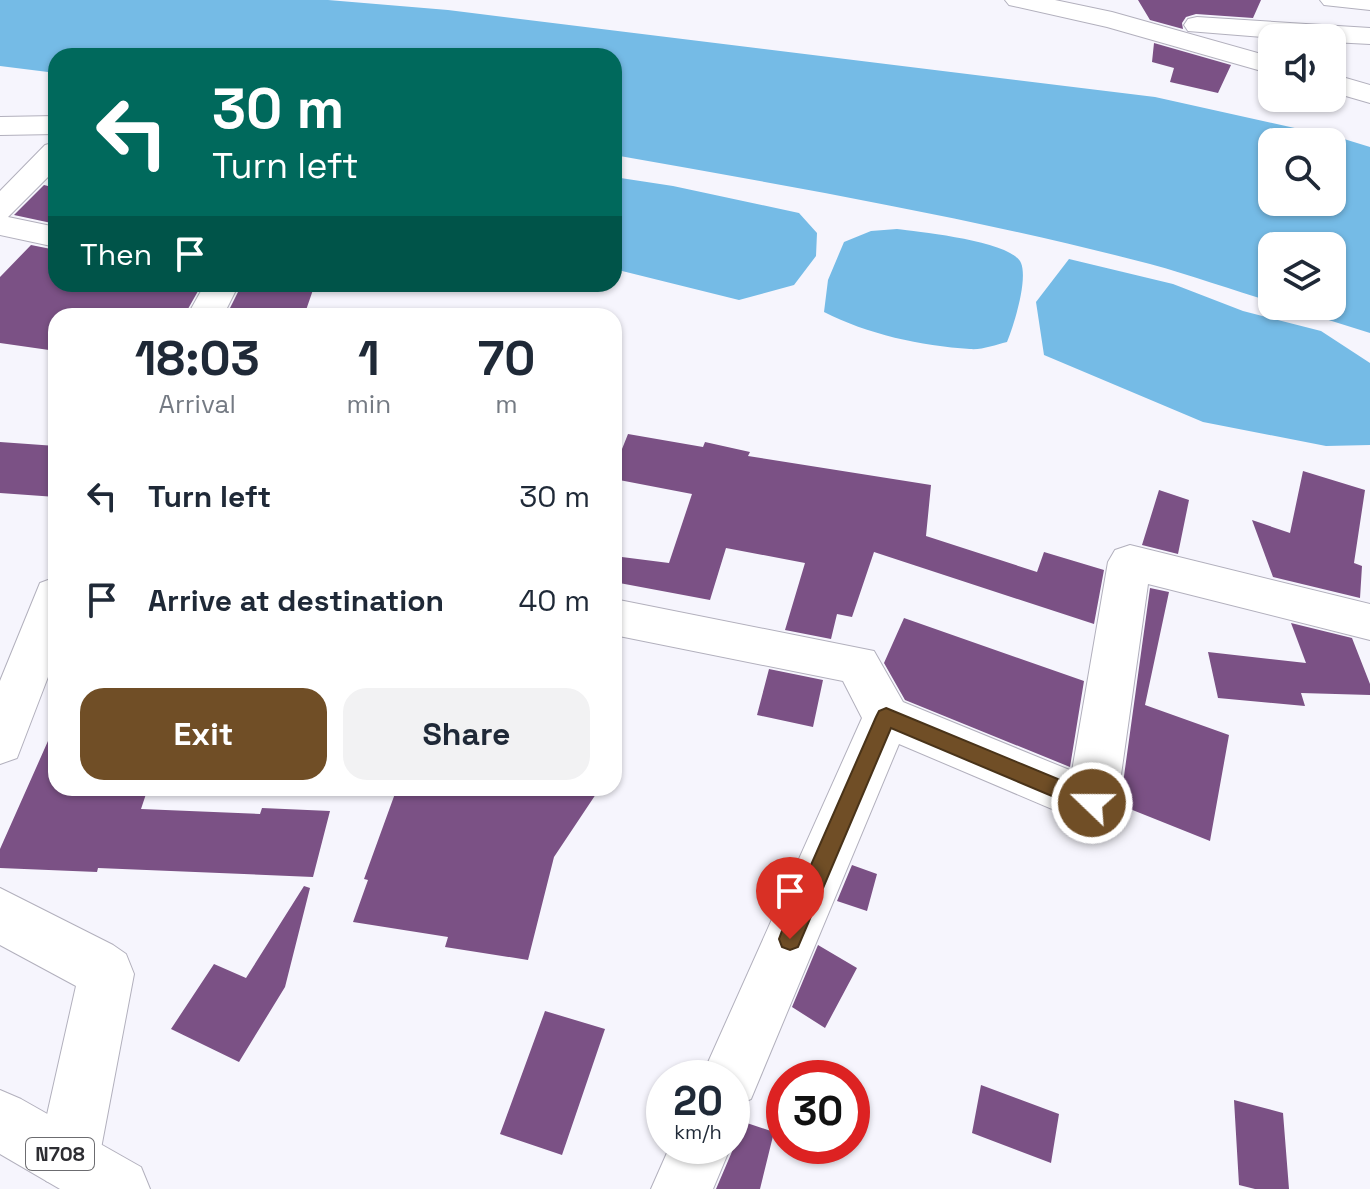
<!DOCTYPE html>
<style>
body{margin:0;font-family:"Space Grotesk",sans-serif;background:#f2f2f3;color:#1f2937;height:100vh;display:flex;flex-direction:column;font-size:30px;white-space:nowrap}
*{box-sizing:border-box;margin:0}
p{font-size:26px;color:#747a83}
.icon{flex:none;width:44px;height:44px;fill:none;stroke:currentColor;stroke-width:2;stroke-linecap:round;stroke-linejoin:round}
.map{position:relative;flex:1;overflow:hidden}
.side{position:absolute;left:48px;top:308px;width:574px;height:488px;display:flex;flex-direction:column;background:#fff;border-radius:24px;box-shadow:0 2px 6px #0004}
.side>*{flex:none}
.guide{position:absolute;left:48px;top:48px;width:574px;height:244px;border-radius:24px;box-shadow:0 2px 6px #0004;background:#00695c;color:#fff;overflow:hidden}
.tools{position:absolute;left:1258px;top:24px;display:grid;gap:16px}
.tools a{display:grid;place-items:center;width:88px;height:88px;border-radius:16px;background:#fff;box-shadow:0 2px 6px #0004;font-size:40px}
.speed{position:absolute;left:646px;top:1060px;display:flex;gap:16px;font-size:40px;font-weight:700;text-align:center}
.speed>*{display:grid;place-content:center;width:104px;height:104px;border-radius:50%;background:#fff;box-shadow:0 2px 6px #0004;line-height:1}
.speed small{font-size:20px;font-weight:400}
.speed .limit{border:12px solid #d22;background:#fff;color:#111}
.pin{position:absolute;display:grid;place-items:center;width:68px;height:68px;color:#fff;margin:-82px -34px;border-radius:50% 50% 50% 0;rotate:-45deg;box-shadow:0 0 8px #0007}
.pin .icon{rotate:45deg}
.me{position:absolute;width:88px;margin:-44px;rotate:292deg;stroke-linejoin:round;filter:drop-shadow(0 0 6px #0008)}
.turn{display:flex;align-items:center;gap:28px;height:168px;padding:0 32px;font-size:36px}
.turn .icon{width:104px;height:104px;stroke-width:2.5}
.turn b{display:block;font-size:56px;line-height:68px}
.then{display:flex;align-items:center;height:76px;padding:0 32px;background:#0003;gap:16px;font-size:30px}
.eta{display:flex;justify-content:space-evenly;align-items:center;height:136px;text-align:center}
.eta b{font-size:48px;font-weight:800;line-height:56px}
.button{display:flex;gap:16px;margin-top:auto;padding:16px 32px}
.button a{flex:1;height:92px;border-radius:24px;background:#704e26;color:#fff;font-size:32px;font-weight:800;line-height:92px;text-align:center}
.button a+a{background:#f2f2f3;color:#1f2937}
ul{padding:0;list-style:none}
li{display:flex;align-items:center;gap:24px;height:104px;padding:0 32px}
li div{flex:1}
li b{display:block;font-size:30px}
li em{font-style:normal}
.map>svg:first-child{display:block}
.water{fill:#75bbe6;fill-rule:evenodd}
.building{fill:#7b5185}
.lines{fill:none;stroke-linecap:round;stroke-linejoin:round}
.minor-casing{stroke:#b2b0bd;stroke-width:2}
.highway-casing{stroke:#b2b0bd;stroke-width:2}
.minor{fill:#fff;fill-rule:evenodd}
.highway{fill:#fff;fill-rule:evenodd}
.route{fill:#704e26;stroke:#493319;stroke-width:2}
.labels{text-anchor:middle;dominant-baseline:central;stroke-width:8;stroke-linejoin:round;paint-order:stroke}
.shield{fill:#fff;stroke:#6c6c70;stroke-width:2}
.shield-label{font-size:20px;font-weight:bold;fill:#2d2d32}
</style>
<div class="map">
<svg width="1370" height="1189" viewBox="0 0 1370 1189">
<rect width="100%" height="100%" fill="#f6f5fd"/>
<path class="water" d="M0,0h328l120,10 707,87 189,42 26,8v186l-86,-27h48v-60h-60v56c-40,-12 -81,-27 -122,-38 -176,-46 -356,-77 -536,-109v-99h-558v17l-56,-7zM1272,142h60v60h-60z
M614,177l59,9 126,27 18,20 -1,23 -22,29 -55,15 -125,-31z
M897,229c23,3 115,12 124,34 7,17 -7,62 -14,79 -12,3 -25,8 -37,7 -49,-3 -103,-15 -146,-37l4,-32 16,-38 27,-11z
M1069,259l104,25 70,27 78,20 49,32v82l-44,1 -123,-24 -159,-67 -8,-53z"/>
<path class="building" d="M1138,0h123l-8,18 -57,-4 -10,3 -4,6 1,6 -33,-9z
M1154,43l77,22 -13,28 -48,-11 4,-14 -22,-6z
M44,185l12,3v36l-42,-9z
M31,245l25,5v34h146l-18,32h-128v35l-56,-8v-66z
M242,284h73l-11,32h-78z
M628,434l75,13 2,-5 45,10 -2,4 183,29 -5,51 111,36 7,-20 60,18 -10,54 -220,-72 -22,65 -15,-3 -6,25 -46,-9 20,-67 -79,-15 -16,52 -96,-18v-26l55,7 23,-69 -78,-15v-10z
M0,442l56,4v51l-56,-4z
M1303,471l62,19 -11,73 8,3 -2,32 -87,-21 -21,-57 38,13z
M1159,490l30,10 -11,54 -36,-9z
M1150,588l19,4 -24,113 84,30 -19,106 -90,-36z
M904,618l180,63 -14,86 -165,-67 -21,-37z
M1291,623l61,15 18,46v11l-69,-2 4,13 -87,-8 -10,-46 98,11z
M769,669l54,11 -10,47 -56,-12z
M56,723v65h92l-7,21 119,5 2,-6 68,3 -17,66 -215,-9 -1,4 -97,-4v-19z
M397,788h203l-46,69 -26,103 -83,-13 3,-10 -95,-15 15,-42 -4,-1z
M852,865l25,9 -10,37 -30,-10z
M304,886l6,2 -25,99 -46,75 -68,-33 43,-65 32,14z
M818,945l39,23 -32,60 -33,-21z
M545,1011l60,18 -43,126 -62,-21z
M981,1085l78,29 -8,49 -79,-30z
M1234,1100l49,13 6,76h-34l-16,-4z
M732,1118l42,14 -14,57h-44l18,-42z"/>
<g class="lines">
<g class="minor-casing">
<path id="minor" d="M1005,0h50l57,12 160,45v17l-165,-47 -98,-22z
M1320,0h50v10l-46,-5z
M1197,17l173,11v16l-38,-2v-4h-57l-87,-7 -4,-6 4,-6z
M1332,74l38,11v18l-38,-11z
M56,116v18l-56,1v-18z
M56,142v27l-48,48 48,10v20l-56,-12v-44l45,-46z
M205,284h34l-16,32h-36z
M1130,545l240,59v36l-222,-56 -31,219 -7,16 -18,7 -193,-82 -148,355 -19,8v-29h-31l161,-360 -19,-37 -229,-46v-36l260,52 29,51 169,69 36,-209 7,-12z
M56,577v79l-39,102 -17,6v-83l40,-98z
M0,888l113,57 13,9 8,20 -35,185 -9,22 -21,8 -23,-8 -9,-22 39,-173 -76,-41z
M670,1146h61l-18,43h-62z"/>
</g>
<g class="highway-casing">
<path id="highway" d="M0,1090l21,9 120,68 9,22h-90l-60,-35z"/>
</g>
<use href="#minor" class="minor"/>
<use href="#highway" class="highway"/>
</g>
<path class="route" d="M886,708l213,88 3,7 -3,7 -7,3 -201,-85 -93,219 -8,3 -8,-3 -3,-8 3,-8 94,-214 3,-6z"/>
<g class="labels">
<rect class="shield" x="26" y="1138" width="68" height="32" rx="6"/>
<g class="shield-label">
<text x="60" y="1154">N708</text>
</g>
</g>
</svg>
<div class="tools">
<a><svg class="icon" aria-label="sound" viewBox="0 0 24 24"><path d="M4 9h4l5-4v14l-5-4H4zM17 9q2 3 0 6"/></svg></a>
<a><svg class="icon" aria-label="search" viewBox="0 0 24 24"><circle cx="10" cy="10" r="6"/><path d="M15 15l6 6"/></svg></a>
<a><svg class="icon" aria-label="layers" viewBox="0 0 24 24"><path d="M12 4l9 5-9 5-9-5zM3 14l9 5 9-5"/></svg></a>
</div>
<div class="speed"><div>20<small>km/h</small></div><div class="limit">30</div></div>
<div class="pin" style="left:790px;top:939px;background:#d93025"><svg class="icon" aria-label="arrive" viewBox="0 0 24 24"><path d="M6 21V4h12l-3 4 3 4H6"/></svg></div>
<svg class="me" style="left:1092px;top:803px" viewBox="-20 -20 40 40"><circle r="17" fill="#704e26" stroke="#fff" stroke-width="3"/><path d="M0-11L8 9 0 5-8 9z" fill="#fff"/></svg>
<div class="guide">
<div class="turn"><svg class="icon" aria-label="left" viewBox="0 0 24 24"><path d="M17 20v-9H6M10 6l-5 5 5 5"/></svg><div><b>30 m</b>Turn left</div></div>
<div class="then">Then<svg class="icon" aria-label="arrive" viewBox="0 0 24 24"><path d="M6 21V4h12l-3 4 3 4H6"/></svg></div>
</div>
<section class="side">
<div class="eta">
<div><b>18:03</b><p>Arrival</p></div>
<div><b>1</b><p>min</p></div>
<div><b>70</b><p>m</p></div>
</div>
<ul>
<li><svg class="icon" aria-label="left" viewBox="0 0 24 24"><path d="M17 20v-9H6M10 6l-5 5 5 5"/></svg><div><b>Turn left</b></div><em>30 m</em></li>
<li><svg class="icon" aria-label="arrive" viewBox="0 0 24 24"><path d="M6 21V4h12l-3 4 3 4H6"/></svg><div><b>Arrive at destination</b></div><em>40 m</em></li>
</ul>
<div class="button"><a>Exit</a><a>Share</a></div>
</section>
</div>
